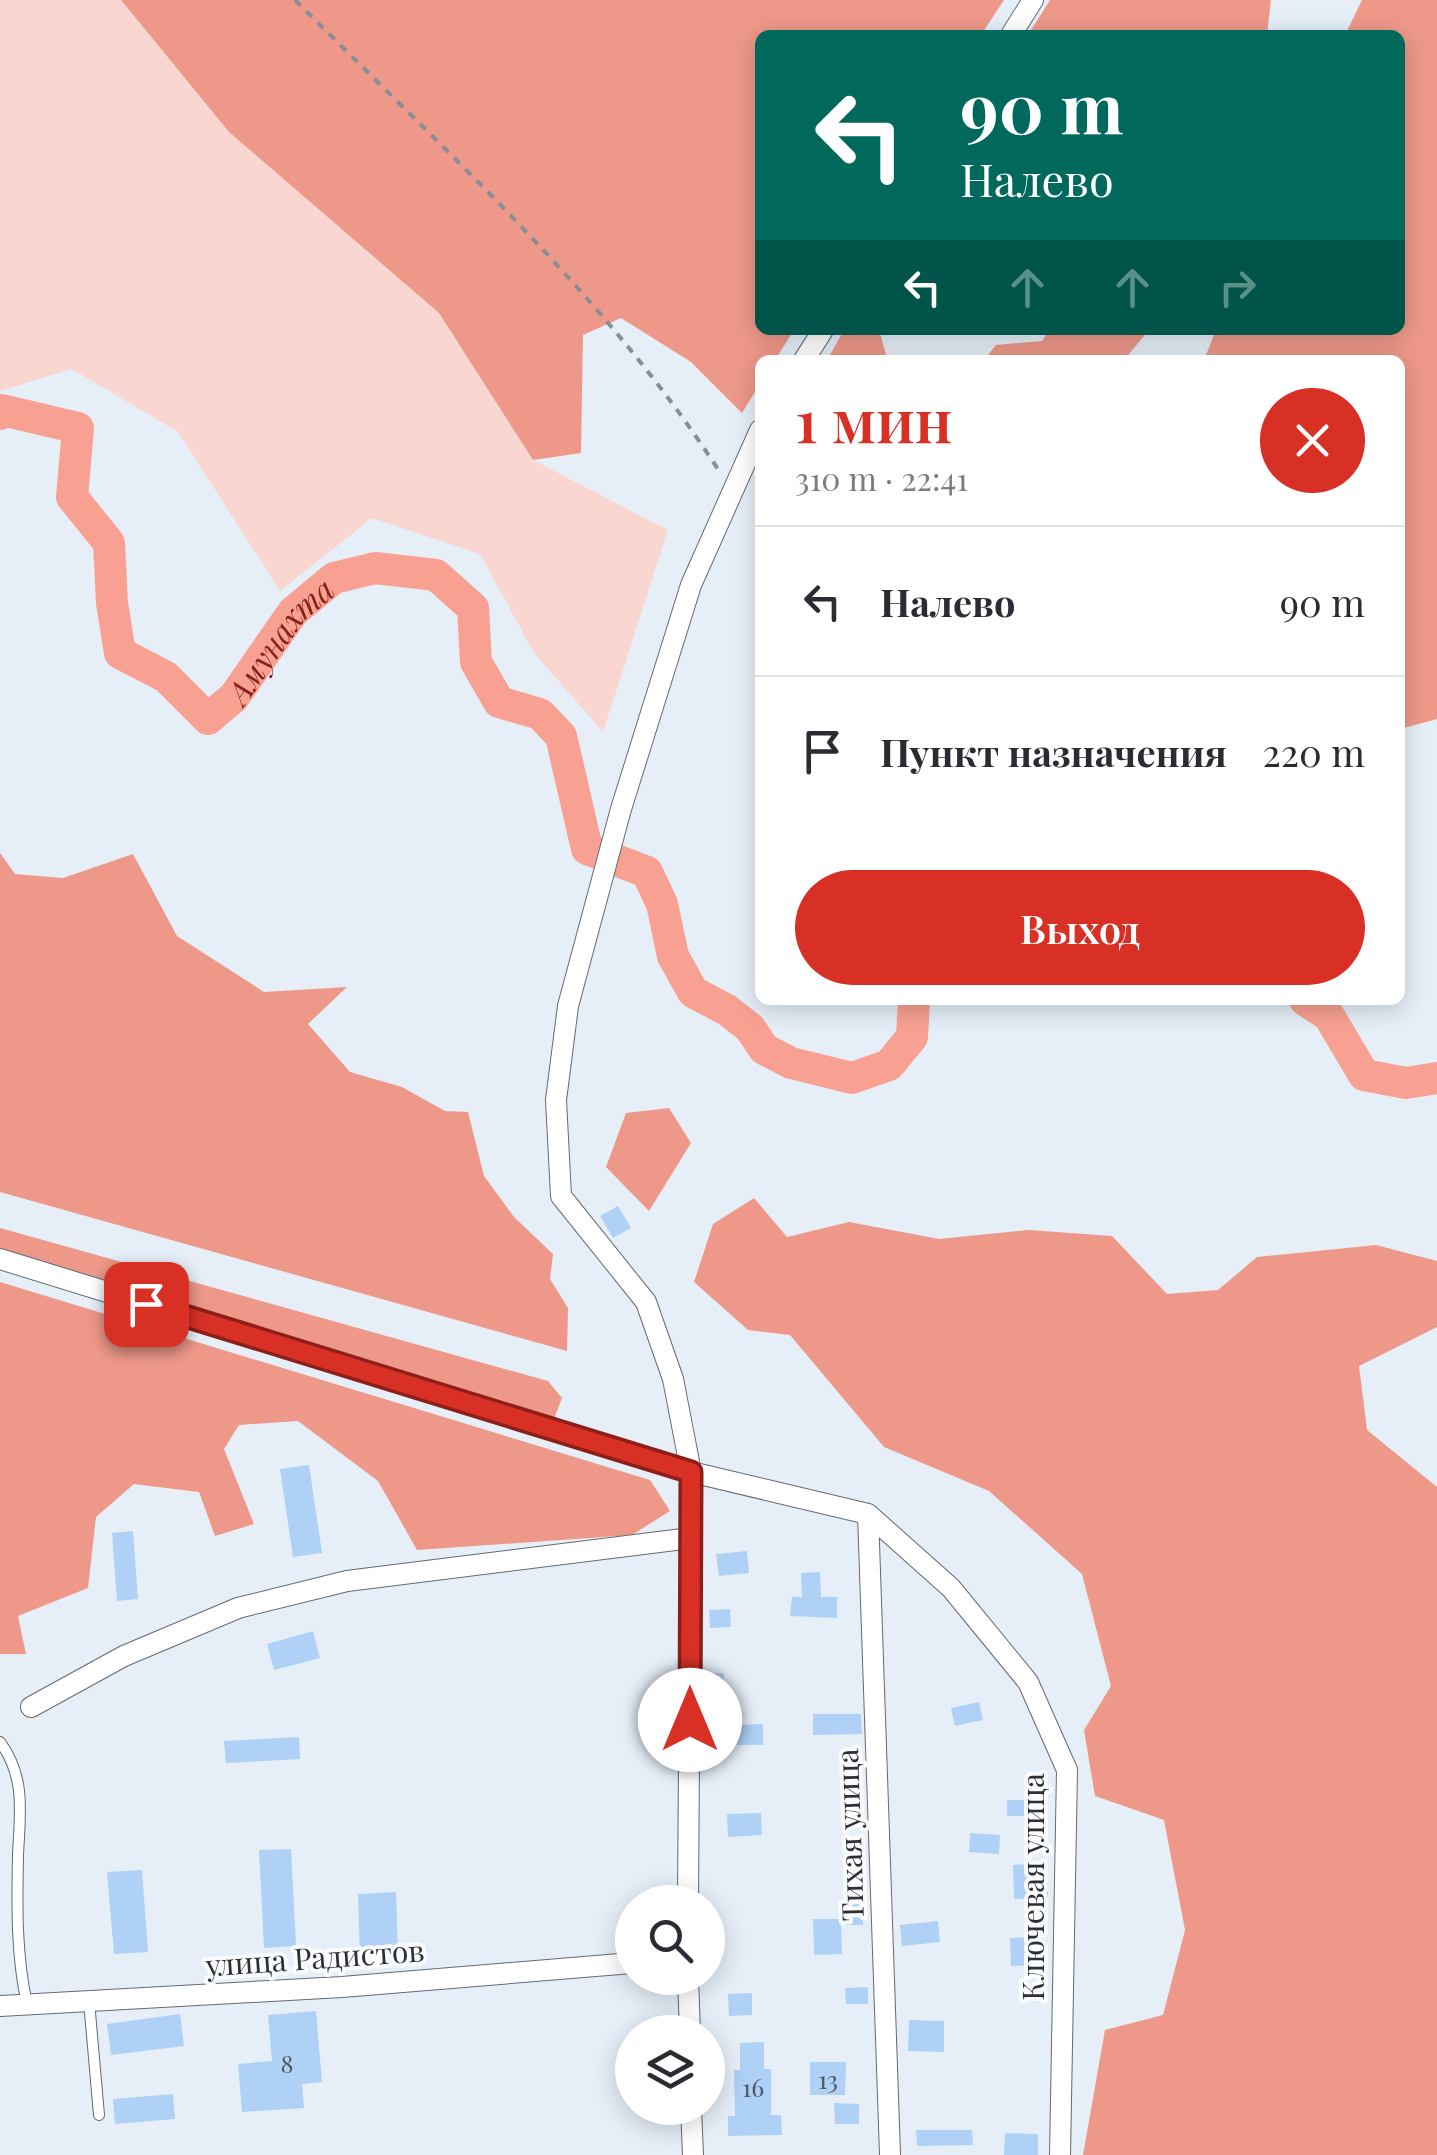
<!DOCTYPE html>
<html lang="ru">
<meta charset="utf-8">
<style>
body{margin:0;font-family:"Playfair Display",serif;background:#f7f7f7;color:#2b2b33;height:100vh;display:flex;flex-direction:column;font-size:38px;white-space:nowrap}
*{box-sizing:border-box;margin:0}
p{font-size:32px;color:#7c7c81}
.icon{flex:none;width:55px;height:55px;fill:none;stroke:currentColor;stroke-width:2;stroke-linecap:round;stroke-linejoin:round}
.map{position:relative;flex:1;overflow:hidden}
.sheet{position:absolute;left:755px;top:355px;width:650px;height:650px;display:flex;flex-direction:column;background:#fff;border-radius:15px;box-shadow:0 5px 25px #0003}
.sheet>*{flex:none}
.banner{position:absolute;left:755px;top:30px;width:650px;height:305px;border-radius:15px;box-shadow:0 5px 25px #0003;background:#00695c;color:#fff;overflow:hidden}
.buttons{position:absolute;left:615px;top:1885px;display:grid;gap:20px}
.buttons a{display:grid;place-items:center;width:110px;height:110px;border-radius:50%;background:#fff;box-shadow:0 5px 25px #0003;font-size:50px}
.pin{position:absolute;display:grid;place-items:center;width:85px;height:85px;color:#fff;margin:-42px;border-radius:20px;box-shadow:0 5px 15px #0006}
.me{position:absolute;width:110px;margin:-55px;rotate:0deg;stroke-linejoin:round;filter:drop-shadow(0 0 8px #0008)}
.turn{display:flex;align-items:center;gap:35px;height:210px;padding:0 40px;font-size:45px}
.turn .icon{width:130px;height:130px;stroke-width:2.5}
.turn b{display:block;font-size:70px;line-height:85px}
.lanes{display:flex;align-items:center;height:95px;padding:0 40px;background:#0003;justify-content:center;gap:50px;direction:ltr}
.lanes .off{opacity:.35}
.round{display:grid;place-items:center;flex:none;width:105px;height:105px;border-radius:52px;background:#f7f7f7}
.overview{display:flex;align-items:center;justify-content:space-between;height:170px;padding:0 40px}
h1{font-size:60px;font-weight:600;line-height:75px;color:#d93025}
.button{display:flex;gap:20px;margin-top:auto;padding:20px 40px}
.button a{flex:1;height:115px;border-radius:60px;background:#d93025;color:#fff;font-size:40px;font-weight:600;line-height:115px;text-align:center}
ul{padding:0;list-style:none}
li{display:flex;align-items:center;gap:30px;height:150px;padding:0 40px;border-top:2px solid #e1e1e2}
li div{flex:1}
li b{display:block;font-size:38px}
li em{font-style:normal}
.map>svg:first-child{display:block}
.green{fill:#f9d6cf}
.forest{fill:#ee9889}
.lines{fill:none;stroke-linecap:round;stroke-linejoin:round}
.river{stroke:#f8a192;stroke-width:32}
.building{fill:#afd1f6}
.service-casing{stroke:#636a72;stroke-width:12}
.minor-casing{stroke:#636a72;stroke-width:22}
.path{stroke:#888e94;stroke-width:4;stroke-dasharray:8 8;stroke-linecap:butt}
.service{stroke:#fff;stroke-width:10}
.minor{stroke:#fff;stroke-width:20}
.route-casing{stroke:#8d1f18;stroke-width:25}
.route{stroke:#d93025;stroke-width:18}
.labels{text-anchor:middle;dominant-baseline:central;stroke-width:8;stroke-linejoin:round;paint-order:stroke}
.number-label{font-size:25px;fill:#4d5864}
.street-label{font-size:30px;fill:#2c2f33;stroke:#f9fbfd}
.water-label{font-size:32px;font-style:italic;fill:#862316;stroke:#f9fbfd}
</style>
<div class="map">
<svg width="1437" height="2155" viewBox="0 0 1437 2155">
<rect width="100%" height="100%" fill="#e6eff8"/>
<path class="green" d="M0,0h121l108,132 210,181 94,147 135,70 -65,202 -69,-79 -54,-99 -108,-36 -92,73 -102,-159 -106,-63 -72,22z"/>
<path class="forest" d="M121,0h883l-23,35h-221v295h34l-19,30h-15v24l-18,29 -51,-51 -70,-44 -38,17 -2,118 -48,7 -94,-147 -210,-181z
M1050,0h221l-4,35h-239z
M1362,0h75v719l-37,10v-369h-196l12,-30h184v-295h-55z
M844,330h35l7,24 -4,6h-55z
M1049,330h100l-25,30h-140l12,-15 46,-4z
M0,853l15,21 48,4 70,-24 44,82 87,56 83,-5 -39,37 42,48 52,15 43,24 23,1 16,64 30,41 39,37 -3,25 18,29 -1,43 -567,-159z
M669,1108l22,35 -42,68 -43,-44 20,-54z
M754,1198l33,39 62,-15 90,17 90,-9 83,6 55,58 51,-4 39,-33 119,-12 61,16v66l-78,39 8,64 70,57v668h-354l22,-125 58,-15 22,-85 -21,-110 -69,-24 -11,-66 27,-44 -29,-112 -93,-83 -105,-44 -94,-112 -42,-5 -54,-48 19,-58z
M0,1228l548,153 14,17 -8,21 -554,-170z
M0,1282l650,198 20,31 -38,24 -215,15 -39,-69 -80,-60 -59,4 -15,24 30,75 -39,12 -16,-44 -65,-8 -38,33 -8,71 -70,28 8,38h-26z"/>
<g class="lines">
<g class="river">
<path id="s1" d="M0,414l2,-4 76,18 -6,69 37,46 3,60 8,50 46,24 42,42 26,-22 59,-85 41,-34 41,-10 61,7 37,33 3,54 23,40 41,12 21,22 26,113 60,23 15,32 11,52 20,36 34,18 23,18 14,21 27,14 61,15 37,-13 23,-28 2,-37"/>
<path d="M1305,1000l24,16 35,59 42,8 31,-5"/>
</g>
</g>
<path class="building" d="M618,1206l13,22 -18,10 -13,-22z
M309,1465l13,88 -29,4 -13,-88z
M133,1531l5,68 -21,2 -5,-68z
M747,1551l2,22 -30,3 -3,-22z
M820,1572l1,25h16v21l-47,-2 2,-19h10l-1,-24z
M730,1609l1,18 -21,1 -1,-18z
M313,1631l7,27 -46,12 -7,-26z
M703,1673h21v31h-21z
M979,1702l4,18 -28,6 -4,-18z
M813,1714h48l1,20 -49,1z
M763,1724v21h-26v-20z
M299,1737l1,22 -74,4 -2,-22z
M1007,1800h21v16h-21z
M761,1813l1,22 -34,2 -1,-23z
M970,1833l30,2 -1,19 -30,-2z
M291,1849l5,97 -32,2 -5,-98z
M1047,1863l1,35 -34,1 -1,-34z
M142,1870l6,82 -34,2 -7,-82z
M396,1892l2,62 -38,1 -2,-61z
M862,1904l1,21h-17l-1,-20z
M813,1919h28l1,35 -28,1z
M938,1921l2,21 -38,4 -2,-21z
M1040,1937l1,28 -30,1 -1,-28z
M868,1987v17h-22l-1,-16z
M752,1993v22l-23,1 -1,-22z
M316,2011l6,71 -20,2 2,24 -62,4 -4,-48 34,-3 -4,-46z
M180,2014l4,32 -73,9 -4,-31z
M909,2020l35,1v31l-36,-1z
M764,2042v27h7v46h10l1,20 -54,1v-20h7l-1,-46h6v-27z
M810,2062h36l-1,33h-35z
M173,2094l2,25 -60,5 -2,-25z
M834,2103l25,1v20h-24z
M916,2130h56l1,15 -56,1z
M1005,2133l33,1v21h-34z"/>
<g class="lines">
<g class="service-casing">
<path id="service" d="M0,1742c26,35 20,71 18,113 -1,49 -2,100 9,149
M89,2001l10,114"/>
</g>
<g class="minor-casing">
<path id="minor" d="M1011,35l22,-35
M804,360l19,-30
M0,1259l691,213 177,42 83,74 77,94 39,88 -7,385
M868,1514l22,641
M31,1707l93,-51 114,-48 109,-27 344,-43
M688,1902l3,-430 -18,-93 -27,-77 -85,-106 -5,-96 12,-94 53,-197 70,-224 69,-155
M688,1978l2,54
M0,2006l342,-19 290,-24
M691,2108l2,47"/>
</g>
<path class="path" d="M295,0c148,149 312,296 426,474"/>
<use href="#service" class="service"/>
<use href="#minor" class="minor"/>
</g>
<g class="lines">
<g class="route-casing">
<path id="route" d="M146,1304l545,168 -1,248"/>
</g>
<use href="#route" class="route"/>
</g>
<g class="labels">
<g class="number-label">
<text x="287" y="2062">8</text>
<text x="828" y="2078">13</text>
<text x="753" y="2086">16</text>
</g>
<g class="street-label">
<text transform="translate(849 1835) rotate(-92)">Тихая улица</text>
<text transform="translate(1032 1887) rotate(-90)">Ключевая улица</text>
<text transform="translate(315 1957) rotate(-4)">улица Радистов</text>
</g>
<g class="water-label">
<text stroke="none"><textPath href="#s1" startOffset="540">Амунахта</textPath></text>
</g>
</g>
</svg>
<div class="buttons">
<a><svg class="icon" aria-label="search" viewBox="0 0 24 24"><circle cx="10" cy="10" r="6"/><path d="M15 15l6 6"/></svg></a>
<a><svg class="icon" aria-label="layers" viewBox="0 0 24 24"><path d="M12 4l9 5-9 5-9-5zM3 14l9 5 9-5"/></svg></a>
</div>
<div class="pin" style="left:146px;top:1304px;background:#d93025"><svg class="icon" aria-label="arrive" viewBox="0 0 24 24"><path d="M6 21V4h12l-3 4 3 4H6"/></svg></div>
<svg class="me" style="left:690px;top:1720px" viewBox="-20 -20 40 40"><circle r="19" fill="#fff"/><path d="M0-13L10 11 0 6-10 11z" fill="#d93025"/></svg>
<div class="banner">
<div class="turn"><svg class="icon" aria-label="left" viewBox="0 0 24 24"><path d="M17 20v-9H6M10 6l-5 5 5 5"/></svg><div><b>90 m</b>Налево</div></div>
<div class="lanes"><svg class="icon" aria-label="left" viewBox="0 0 24 24"><path d="M17 20v-9H6M10 6l-5 5 5 5"/></svg><svg class="icon off" aria-label="ahead" viewBox="0 0 24 24"><path d="M12 20V5M6 11l6-6 6 6"/></svg><svg class="icon off" aria-label="ahead" viewBox="0 0 24 24"><path d="M12 20V5M6 11l6-6 6 6"/></svg><svg class="icon off" aria-label="right" viewBox="0 0 24 24"><path d="M7 20v-9h11M14 6l5 5-5 5"/></svg></div>
</div>
<section class="sheet">
<div class="overview"><div><h1>1 мин</h1><p>310 m · 22:41</p></div><a class="round" style="background:#d93025;color:#fff"><svg class="icon" aria-label="close" viewBox="0 0 24 24"><path d="M6 6l12 12M18 6L6 18"/></svg></a></div>
<ul>
<li><svg class="icon" aria-label="left" viewBox="0 0 24 24"><path d="M17 20v-9H6M10 6l-5 5 5 5"/></svg><div><b>Налево</b></div><em>90 m</em></li>
<li><svg class="icon" aria-label="arrive" viewBox="0 0 24 24"><path d="M6 21V4h12l-3 4 3 4H6"/></svg><div><b>Пункт назначения</b></div><em>220 m</em></li>
</ul>
<div class="button"><a>Выход</a></div>
</section>
</div>
